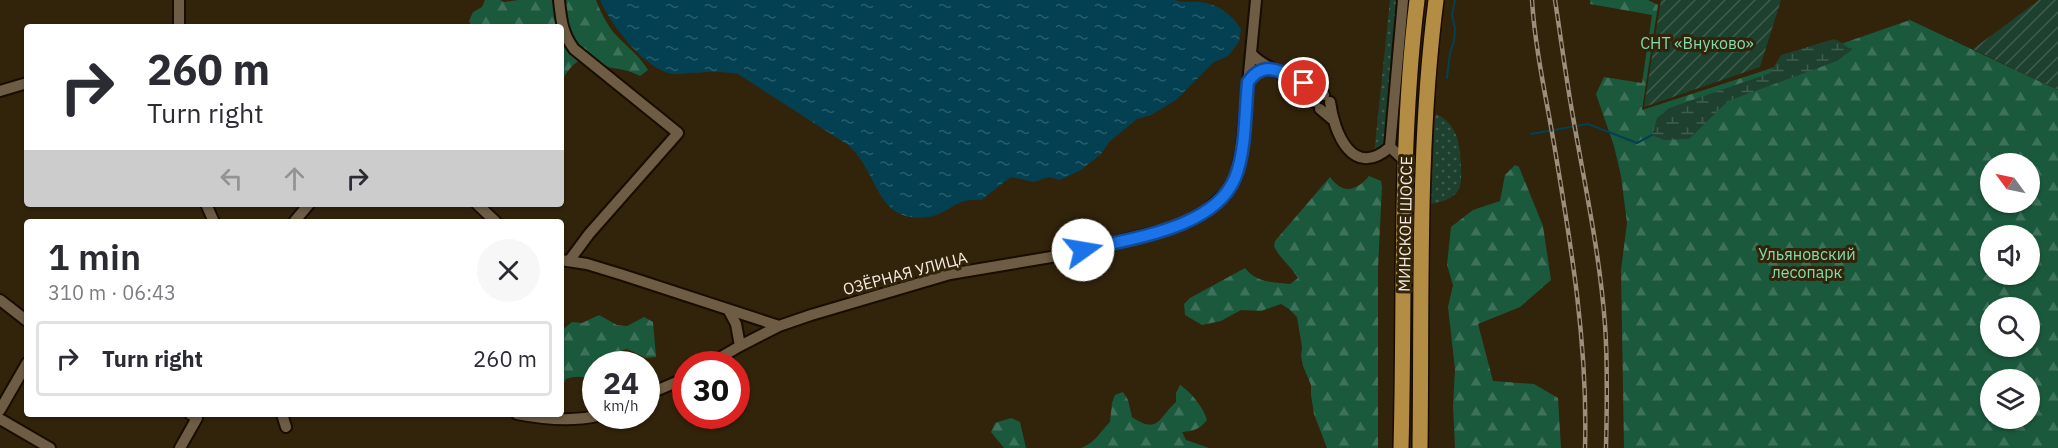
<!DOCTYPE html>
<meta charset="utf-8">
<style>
body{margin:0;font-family:"IBM Plex Sans",sans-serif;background:#f7f7f7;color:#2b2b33;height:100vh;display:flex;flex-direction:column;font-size:22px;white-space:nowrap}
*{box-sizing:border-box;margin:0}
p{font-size:20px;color:#7c7c81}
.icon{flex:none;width:33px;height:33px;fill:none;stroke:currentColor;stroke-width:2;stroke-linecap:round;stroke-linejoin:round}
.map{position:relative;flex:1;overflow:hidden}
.side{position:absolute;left:24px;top:219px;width:540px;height:198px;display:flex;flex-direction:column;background:#fff;border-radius:6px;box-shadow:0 2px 4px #0004}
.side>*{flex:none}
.banner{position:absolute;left:24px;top:24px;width:540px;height:183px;border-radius:6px;box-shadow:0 2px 4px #0004;background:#fff;color:#2b2b33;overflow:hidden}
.needle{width:39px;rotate:303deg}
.buttons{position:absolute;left:1980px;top:153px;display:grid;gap:12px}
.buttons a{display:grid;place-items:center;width:60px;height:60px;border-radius:50%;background:#fff;box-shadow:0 2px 4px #0004;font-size:30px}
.speed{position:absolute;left:582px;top:351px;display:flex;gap:12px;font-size:30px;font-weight:700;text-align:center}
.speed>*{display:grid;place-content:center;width:78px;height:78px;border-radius:50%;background:#fff;box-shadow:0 2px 4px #0004;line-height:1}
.speed small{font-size:15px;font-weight:400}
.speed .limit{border:9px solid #d22;background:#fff;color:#111}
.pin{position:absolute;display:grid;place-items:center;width:51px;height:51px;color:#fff;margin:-26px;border:3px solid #fff;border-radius:50%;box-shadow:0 2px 6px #0007}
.me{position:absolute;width:66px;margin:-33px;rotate:77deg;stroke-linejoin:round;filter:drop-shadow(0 0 4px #0008)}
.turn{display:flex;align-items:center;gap:21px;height:126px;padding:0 24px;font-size:27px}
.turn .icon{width:78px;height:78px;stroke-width:2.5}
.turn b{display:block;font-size:42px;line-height:51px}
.lanes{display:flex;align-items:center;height:57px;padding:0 24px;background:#0003;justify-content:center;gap:30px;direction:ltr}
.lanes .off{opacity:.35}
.round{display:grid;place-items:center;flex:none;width:63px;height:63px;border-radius:32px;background:#f7f7f7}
.summary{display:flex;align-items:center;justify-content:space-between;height:102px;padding:0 24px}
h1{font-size:36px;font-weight:600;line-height:45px}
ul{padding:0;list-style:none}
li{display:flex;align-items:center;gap:18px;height:75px;margin:0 12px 9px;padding:0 12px;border:3px solid #e1e1e2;border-radius:6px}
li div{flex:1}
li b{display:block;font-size:22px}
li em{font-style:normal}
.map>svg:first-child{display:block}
.grass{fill:url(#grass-dots)}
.forest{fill:url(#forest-firs);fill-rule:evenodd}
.wetland{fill:url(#wetland-marsh)}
.garden{fill:url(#garden-furrows)}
.water{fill:url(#water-ripples)}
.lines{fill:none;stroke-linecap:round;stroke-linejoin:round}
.stream{stroke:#034152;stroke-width:2}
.minor-casing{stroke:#190c00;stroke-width:14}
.highway-casing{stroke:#190c00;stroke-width:18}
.minor{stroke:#6e5d44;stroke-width:10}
.highway{stroke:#b48d44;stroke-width:15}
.rail-casing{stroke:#9b8e7c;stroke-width:4.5}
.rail{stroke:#32230b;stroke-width:2;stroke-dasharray:7;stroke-linecap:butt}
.route-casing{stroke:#114b97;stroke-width:15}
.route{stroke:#1a73e8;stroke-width:10}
.labels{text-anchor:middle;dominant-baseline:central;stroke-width:6;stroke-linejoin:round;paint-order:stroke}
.park-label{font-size:16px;fill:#82dbad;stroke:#32230b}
.street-label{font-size:16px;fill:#f6ecde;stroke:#32230b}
</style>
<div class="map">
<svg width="2058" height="448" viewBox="0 0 2058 448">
<defs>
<pattern id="grass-dots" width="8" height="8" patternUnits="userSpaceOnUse" patternTransform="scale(1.5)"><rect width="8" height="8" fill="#1e412f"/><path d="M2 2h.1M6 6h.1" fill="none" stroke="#3f5d4d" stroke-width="1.8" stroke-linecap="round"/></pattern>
<pattern id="forest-firs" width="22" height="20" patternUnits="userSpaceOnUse" patternTransform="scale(1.5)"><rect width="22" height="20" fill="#1b593d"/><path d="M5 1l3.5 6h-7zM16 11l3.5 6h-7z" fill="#3d7159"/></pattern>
<pattern id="wetland-marsh" width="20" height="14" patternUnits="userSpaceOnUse" patternTransform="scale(1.5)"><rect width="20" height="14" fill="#1e412f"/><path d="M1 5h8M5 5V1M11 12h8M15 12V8" fill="none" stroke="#3f5d4d"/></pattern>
<pattern id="garden-furrows" width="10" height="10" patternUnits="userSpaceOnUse" patternTransform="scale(1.5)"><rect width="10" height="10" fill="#1e412f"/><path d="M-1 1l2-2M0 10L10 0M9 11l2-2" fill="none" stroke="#3f5d4d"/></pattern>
<pattern id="water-ripples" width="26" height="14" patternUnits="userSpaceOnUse" patternTransform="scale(1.5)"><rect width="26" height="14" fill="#034152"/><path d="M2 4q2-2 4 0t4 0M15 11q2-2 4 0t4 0" fill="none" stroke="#285d6a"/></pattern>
</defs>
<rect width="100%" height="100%" fill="#32230b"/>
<path class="grass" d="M1390,0h9l-8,72 -4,70 -1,4 -12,8z
M1437,114c21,12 23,30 24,52 0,7 1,16 -2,23 -5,10 -18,13 -28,15l4,-88z"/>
<path class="forest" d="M485,0h15l4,2 14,-2h78c5,13 10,23 19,34 11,12 25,22 33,36l-8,6c-10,-5 -18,-7 -28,-8 -7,-1 -12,-6 -18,-8 -16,-6 -26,10 -33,22v-55h-89l-3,-6 4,-9 9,-5z
M1590,0h58l10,5 -16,105 121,-39 147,-51 148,70v358h-434l-3,-178 6,-47 -6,-47 -7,-30 -18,-52 8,-17 38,6 10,-68 -62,-11zM1990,164h40v38h-40zM1990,236h40v38h-40zM1990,308h40v38h-40zM1990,380h40v38h-40z
M1515,165l4,2 24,59 8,54 -31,27 -42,17 15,57 41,3 24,14 3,50h-106l-2,-42 2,-37 -7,-62 5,-22 -6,-20 4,-38 22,-17 27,-9 5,-26z
M1369,176l12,5 1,6 -4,81v180h-51l-13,-34 -3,-19v-10l-8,-19 -2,-10 1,-9 -5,-30 -8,-8 -8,-5 -20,7 -20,-1 -20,11 -19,4 -17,-10 -1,-11 6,-6 55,-30c11,15 28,14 45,16l8,-6c-7,-12 -18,-19 -24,-32l1,-5 55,-64c12,17 26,15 39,-1z
M599,315l18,10 10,1 17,-9 9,5 3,35 -10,1 -19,-9 -10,3 -8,6 -1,6h-12l-1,18c-10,-5 -17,-7 -29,-3l-5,9v-57l11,-9 10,1z
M1180,385c10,6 24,23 27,35 -7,9 -13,11 -25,12l4,8 23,8h-128c14,-5 19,-16 29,-26l2,-19 3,-8 8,-3 5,8 4,17c27,18 26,1 44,-15v-9z
M1011,418l9,4 6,26h-22l-13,-16 4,-9z"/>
<path class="wetland" d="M1834,39c8,2 10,8 19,10l-16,12 -109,40 -39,38 -25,1 -12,-5 5,-17 12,-10 101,-35 11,-18z"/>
<path class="garden" d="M1661,0h120l-21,67 -116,40z
M2039,0h19v90l-85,-41z"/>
<path class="water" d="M600,0h575c9,3 16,1 25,2 19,2 31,12 41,27l-2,13 -11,14 -14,6 -38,38 -25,15 -14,4 -28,23 -8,12 -20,16 -21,10 -11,-3 -15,5 -23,-5 -30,23c-26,-3 -32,14 -53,17 -53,7 -48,-44 -80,-72l-110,-71c-17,-3 -30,-2 -47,-1 -6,0 -13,2 -18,1 -28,-4 -62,-49 -73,-74z"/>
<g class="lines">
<path class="stream" d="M1447,78l3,-25 4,-12 1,-13 -3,-13 3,-15
M1531,134l57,-10 49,19 15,-8"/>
<g class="minor-casing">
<path id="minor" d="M559,0c2,19 3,33 15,49l104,84 -89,101 -20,27
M1403,0l-13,147 16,15
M179,27v-27
M1251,53c9,14 55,31 73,42
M1304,83l11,19
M0,91l27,-8
M1330,102c4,31 23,78 60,45
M1320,109l12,10
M206,204l8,18
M477,204l19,18
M294,222l15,-18
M561,260l26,4 36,11 156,51
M0,300l27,21
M729,311l7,13 4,22
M709,364l31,-18 39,-20 32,-11 139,-41 113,-19 102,-25 20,-7 19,-10 24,-22 8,-14 6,-30 14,-147
M646,395l40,-17
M0,410l27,-47
M282,414l4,13
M517,414c26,5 53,8 80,2
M0,419l50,29
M180,448l17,-30 -7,-4"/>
</g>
<g class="highway-casing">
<path id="highway" d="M1401,448c4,-149 -2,-300 16,-448
M1420,448c2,-149 -3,-300 16,-448"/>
</g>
<use href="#minor" class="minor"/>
<use href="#highway" class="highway"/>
<g class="rail-casing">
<path id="rail" d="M1532,0c3,48 14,97 22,144 17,101 34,201 31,304
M1555,0c6,39 11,78 18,117 12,69 27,138 32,208 3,41 2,82 1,123"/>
</g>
<use href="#rail" class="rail"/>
</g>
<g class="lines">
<g class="route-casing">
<path id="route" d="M1083,250c48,-12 131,-21 152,-72 11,-27 10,-67 13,-96 17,-24 35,-9 56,1"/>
</g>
<use href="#route" class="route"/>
</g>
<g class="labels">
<g class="park-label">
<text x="1697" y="43">СНТ «Внуково»</text>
<text x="1807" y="254">Ульяновский<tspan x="1807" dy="18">лесопарк</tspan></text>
</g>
<g class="street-label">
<text transform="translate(1405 224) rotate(-89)">МИНСКОЕ ШОССЕ</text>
<text transform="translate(905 273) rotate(-15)">ОЗЁРНАЯ УЛИЦА</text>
</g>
</g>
</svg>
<div class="buttons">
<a><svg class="needle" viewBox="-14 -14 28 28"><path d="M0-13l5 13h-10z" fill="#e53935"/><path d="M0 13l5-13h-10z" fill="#7c7c81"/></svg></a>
<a><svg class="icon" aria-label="sound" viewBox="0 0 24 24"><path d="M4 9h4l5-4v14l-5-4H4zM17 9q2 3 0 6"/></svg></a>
<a><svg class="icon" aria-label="search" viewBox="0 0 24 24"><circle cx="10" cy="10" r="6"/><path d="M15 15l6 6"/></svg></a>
<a><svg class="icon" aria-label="layers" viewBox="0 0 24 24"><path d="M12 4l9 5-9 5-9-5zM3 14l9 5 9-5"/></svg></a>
</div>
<div class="speed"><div>24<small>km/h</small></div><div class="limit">30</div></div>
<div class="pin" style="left:1304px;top:83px;background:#d93025"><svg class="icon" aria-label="arrive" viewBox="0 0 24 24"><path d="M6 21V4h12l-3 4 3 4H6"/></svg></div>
<svg class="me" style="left:1083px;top:250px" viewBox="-20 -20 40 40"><circle r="19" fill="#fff"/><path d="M0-13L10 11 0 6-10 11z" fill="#1a73e8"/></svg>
<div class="banner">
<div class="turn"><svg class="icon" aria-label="right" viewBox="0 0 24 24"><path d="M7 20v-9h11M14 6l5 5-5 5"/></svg><div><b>260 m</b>Turn right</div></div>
<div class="lanes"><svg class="icon off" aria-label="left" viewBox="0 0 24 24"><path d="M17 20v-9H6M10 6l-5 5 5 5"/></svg><svg class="icon off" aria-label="ahead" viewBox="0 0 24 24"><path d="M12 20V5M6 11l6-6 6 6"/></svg><svg class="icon" aria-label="right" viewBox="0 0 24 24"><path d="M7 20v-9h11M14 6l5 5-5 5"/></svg></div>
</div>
<section class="side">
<div class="summary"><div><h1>1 min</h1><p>310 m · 06:43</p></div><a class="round"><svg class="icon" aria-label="close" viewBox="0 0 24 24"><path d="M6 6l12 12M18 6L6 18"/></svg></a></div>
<ul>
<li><svg class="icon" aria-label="right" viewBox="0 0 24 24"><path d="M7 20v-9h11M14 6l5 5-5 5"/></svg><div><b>Turn right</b></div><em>260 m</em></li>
</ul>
</section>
</div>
